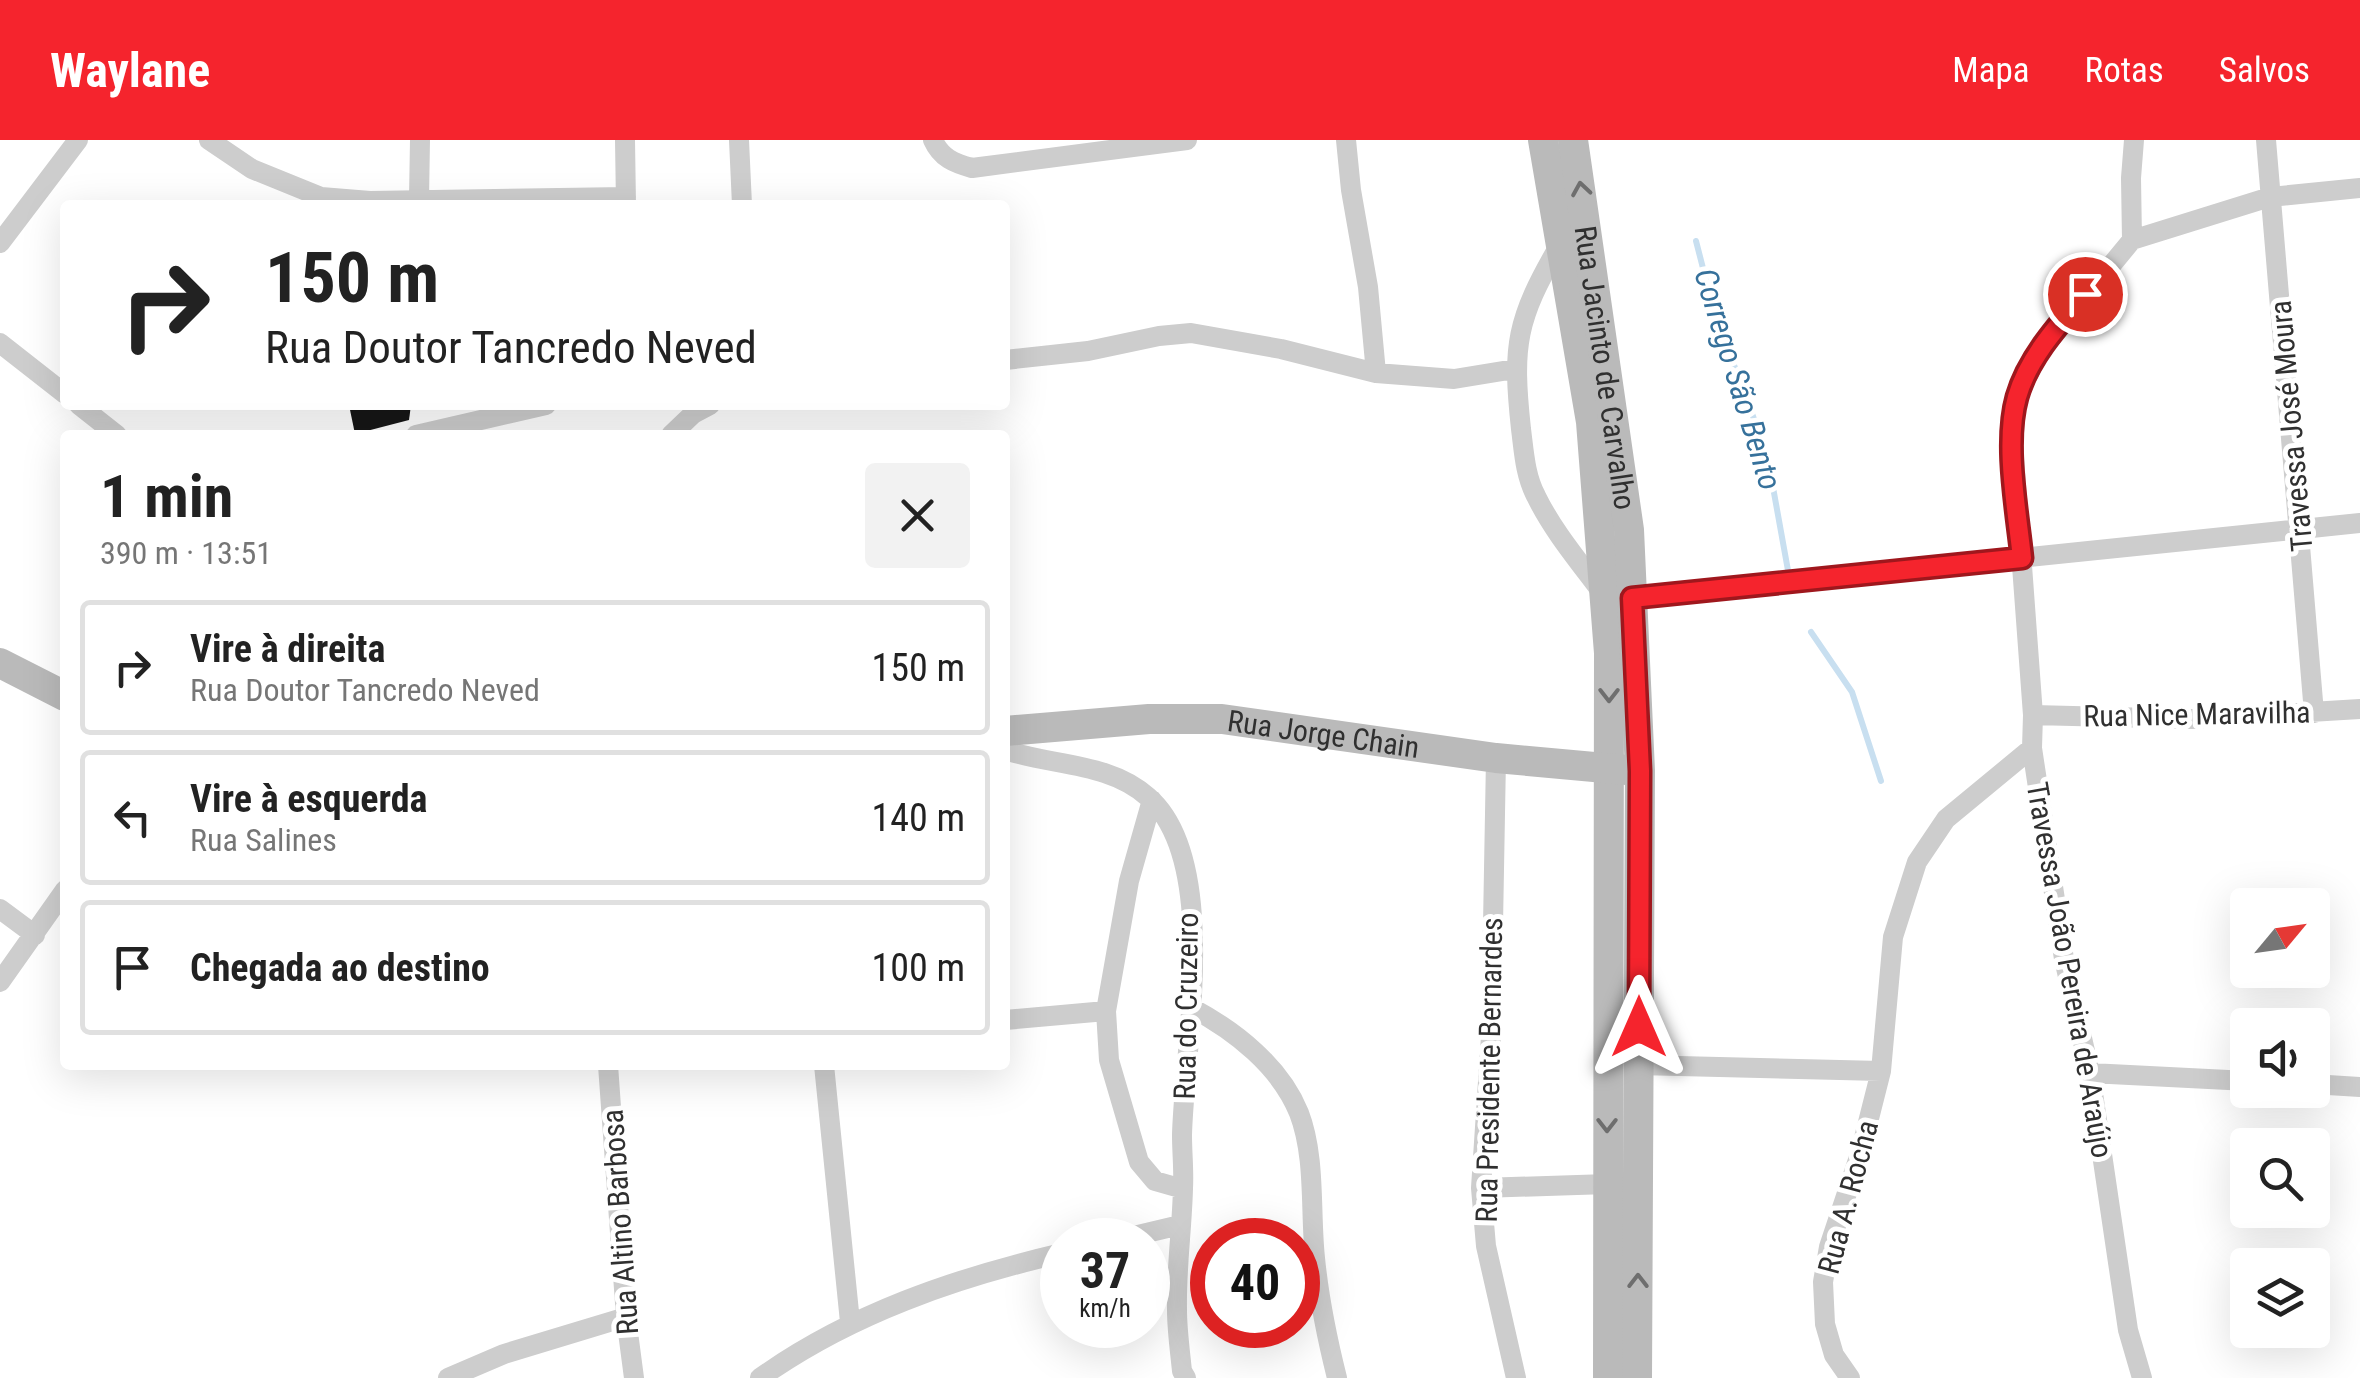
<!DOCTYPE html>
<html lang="pt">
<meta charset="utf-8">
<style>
body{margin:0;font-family:"Roboto Condensed",sans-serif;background:#f2f2f2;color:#222;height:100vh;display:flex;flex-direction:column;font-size:38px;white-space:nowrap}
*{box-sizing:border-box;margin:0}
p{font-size:32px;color:#767676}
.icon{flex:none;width:55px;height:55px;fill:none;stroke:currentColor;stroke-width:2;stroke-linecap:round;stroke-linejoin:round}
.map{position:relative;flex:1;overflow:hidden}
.panel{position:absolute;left:60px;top:290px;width:950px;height:640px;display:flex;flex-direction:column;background:#fff;border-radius:10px;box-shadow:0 10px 40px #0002}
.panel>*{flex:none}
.hud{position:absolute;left:60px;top:60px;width:950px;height:210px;border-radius:10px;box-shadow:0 10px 40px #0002;background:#fff;color:#222;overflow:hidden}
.needle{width:65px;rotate:61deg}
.fabs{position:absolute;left:2230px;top:748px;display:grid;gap:20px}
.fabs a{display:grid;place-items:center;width:100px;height:100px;border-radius:10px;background:#fff;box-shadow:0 10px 40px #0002;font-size:50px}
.speed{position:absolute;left:1040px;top:1078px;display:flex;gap:20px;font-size:50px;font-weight:700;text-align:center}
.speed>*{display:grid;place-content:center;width:130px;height:130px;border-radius:50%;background:#fff;box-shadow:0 10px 40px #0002;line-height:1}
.speed small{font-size:25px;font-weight:400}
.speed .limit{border:15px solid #d22;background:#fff;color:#111}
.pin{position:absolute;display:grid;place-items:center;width:85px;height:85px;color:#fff;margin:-42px;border:5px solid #fff;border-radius:50%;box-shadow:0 2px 10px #0007}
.me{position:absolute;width:110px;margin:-55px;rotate:0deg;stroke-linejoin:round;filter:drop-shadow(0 0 8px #0008)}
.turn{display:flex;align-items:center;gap:35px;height:210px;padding:0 40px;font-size:45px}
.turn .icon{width:130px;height:130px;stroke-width:2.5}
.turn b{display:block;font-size:70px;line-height:85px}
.round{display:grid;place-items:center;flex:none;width:105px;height:105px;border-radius:10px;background:#f2f2f2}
.headline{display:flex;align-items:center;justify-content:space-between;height:170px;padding:0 40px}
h1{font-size:60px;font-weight:700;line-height:75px}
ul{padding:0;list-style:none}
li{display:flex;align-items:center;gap:30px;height:135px;margin:0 20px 15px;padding:0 20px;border:5px solid #e0e0e0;border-radius:10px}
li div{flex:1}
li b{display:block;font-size:38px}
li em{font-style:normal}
header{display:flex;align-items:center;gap:60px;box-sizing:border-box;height:140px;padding:0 50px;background:#f5242d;color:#fff}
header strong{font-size:48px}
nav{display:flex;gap:55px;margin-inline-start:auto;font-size:35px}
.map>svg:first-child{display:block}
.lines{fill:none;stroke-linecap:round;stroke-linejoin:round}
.stream{stroke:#c8dff0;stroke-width:6}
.building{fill:#171717}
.street{stroke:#cdcdcd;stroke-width:20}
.secondary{stroke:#bababa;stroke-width:30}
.oneway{stroke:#6e6e6e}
.route-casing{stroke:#9f171d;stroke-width:25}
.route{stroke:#f5242d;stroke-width:18}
.labels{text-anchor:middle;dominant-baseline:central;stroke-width:10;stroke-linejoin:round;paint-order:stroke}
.street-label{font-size:30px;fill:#303030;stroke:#fff}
.water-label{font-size:32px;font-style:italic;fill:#36719b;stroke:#fff}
</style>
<header>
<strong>Waylane</strong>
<nav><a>Mapa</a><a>Rotas</a><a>Salvos</a></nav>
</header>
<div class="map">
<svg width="2360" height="1238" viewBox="0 0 2360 1238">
<rect width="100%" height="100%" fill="#fff"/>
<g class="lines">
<path class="stream" d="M1696,101l18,70 53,143 22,122
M1811,492l41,60 29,89"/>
</g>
<path class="building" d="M349,265h62l-2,15 -54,14z"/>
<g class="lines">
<path class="street" d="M209,0l43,29 69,28 49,4 256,-4
M625,0l1,65
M739,0l3,65
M933,0c8,18 21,23 39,28l215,-28
M1346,0l5,50 17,97 8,86
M2266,0l48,573
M419,59l1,-59
M2132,100l-1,-62 3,-38
M0,103l78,-103
M1559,106c-43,74 -47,99 -38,183 3,23 4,46 15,67 18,37 46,69 70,102h25l729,-75
M0,203l65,51
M1005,220l83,-9 71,-15 32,-3 90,16 95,24 78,6 61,-10
M79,265l38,30
M416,295l130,-30
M671,295l22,-21 17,-9
M2033,575l159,4 168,-10
M1005,610c47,16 104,12 143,47 73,63 36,251 34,338 0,18 2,36 1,53 -1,41 -7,81 -6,122 0,20 3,41 5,61l4,7
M1496,618l-5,278 -10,152 5,58 30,132
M1152,660l-23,81 -23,130 3,49 30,102 16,19 28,8
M0,769l35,26
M0,842l65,-92
M1192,868c43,23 88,58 107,105 17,44 11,99 16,145 4,41 12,80 22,120
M1005,880l101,-9
M608,925l18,252 8,61
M824,925l26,257
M1638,925l243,6
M2090,933l158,8
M2312,944l48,3
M1481,1048l127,-4
M1117,1100l63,-15
M448,1238l56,-24 122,-37
M760,1238c90,-64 195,-100 302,-125
M1850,1238l-16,-23 -9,-31 -2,-42 6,-35 31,-93 21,-83 12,-134 24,-75 29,-43 86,-71
M2142,1238l-14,-48 -38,-257 -26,-114 -32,-211 1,-33 -21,-285 4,-31 23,-46 93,-113 138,-43 90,-9"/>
<g class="secondary">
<path d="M1543,0l48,282 18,231 -1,725"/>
<path id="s1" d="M1573,0l56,390 11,241 -3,607"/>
<path d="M0,523l65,33"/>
<path id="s2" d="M1005,591l144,-12h73l274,39 131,12"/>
</g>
</g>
<defs><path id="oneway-chevron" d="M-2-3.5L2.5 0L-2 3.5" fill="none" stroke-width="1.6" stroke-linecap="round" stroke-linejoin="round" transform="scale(2.5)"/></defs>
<g class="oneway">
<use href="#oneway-chevron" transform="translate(1581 49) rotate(-99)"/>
<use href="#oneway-chevron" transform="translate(1609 555) rotate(90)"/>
<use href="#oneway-chevron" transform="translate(1607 985) rotate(90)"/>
<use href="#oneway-chevron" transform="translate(1638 1141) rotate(-90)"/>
</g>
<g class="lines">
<g class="route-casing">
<path id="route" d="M1639,887l1,-256 -8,-173 390,-40c-5,-48 -18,-115 -5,-161 11,-39 42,-73 68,-103"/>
</g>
<use href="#route" class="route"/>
</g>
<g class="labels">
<g class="street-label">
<text stroke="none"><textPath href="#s1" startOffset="230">Rua Jacinto de Carvalho</textPath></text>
<text transform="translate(2291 286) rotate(-95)">Travessa José Moura</text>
<text transform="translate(2197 574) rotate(-1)">Rua Nice Maravilha</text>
<text stroke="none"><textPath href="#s2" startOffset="320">Rua Jorge Chain</textPath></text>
<text transform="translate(2070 830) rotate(80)">Travessa João Pereira de Araújo</text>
<text transform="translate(1186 866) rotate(-89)">Rua do Cruzeiro</text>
<text transform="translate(1489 930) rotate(-89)">Rua Presidente Bernardes</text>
<text transform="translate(1848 1057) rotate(-75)">Rua A. Rocha</text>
<text transform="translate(620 1082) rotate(-94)">Rua Altino Barbosa</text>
</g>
<g class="water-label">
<text transform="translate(1738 239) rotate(73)">Corrego São Bento</text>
</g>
</g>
</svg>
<div class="fabs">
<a><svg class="needle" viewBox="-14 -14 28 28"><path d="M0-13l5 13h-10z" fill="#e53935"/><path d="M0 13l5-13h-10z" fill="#767676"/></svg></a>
<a><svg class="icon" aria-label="sound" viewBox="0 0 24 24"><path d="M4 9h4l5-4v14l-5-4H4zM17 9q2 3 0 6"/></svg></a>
<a><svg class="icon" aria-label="search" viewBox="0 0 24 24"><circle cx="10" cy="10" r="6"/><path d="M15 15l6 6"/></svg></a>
<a><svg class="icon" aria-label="layers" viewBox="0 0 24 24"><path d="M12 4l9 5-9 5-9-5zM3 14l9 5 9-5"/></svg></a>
</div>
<div class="speed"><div>37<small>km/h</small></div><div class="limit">40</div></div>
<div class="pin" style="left:2085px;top:154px;background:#d93025"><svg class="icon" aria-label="arrive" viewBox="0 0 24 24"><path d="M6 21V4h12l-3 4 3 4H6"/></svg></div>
<svg class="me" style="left:1639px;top:887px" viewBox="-20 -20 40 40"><path d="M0-17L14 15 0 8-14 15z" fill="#f5242d" stroke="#fff" stroke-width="4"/></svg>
<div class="hud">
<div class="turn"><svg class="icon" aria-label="right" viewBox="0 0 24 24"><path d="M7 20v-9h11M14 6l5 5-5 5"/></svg><div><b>150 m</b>Rua Doutor Tancredo Neved</div></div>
</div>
<section class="panel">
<div class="headline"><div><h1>1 min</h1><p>390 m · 13:51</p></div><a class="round"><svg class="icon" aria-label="close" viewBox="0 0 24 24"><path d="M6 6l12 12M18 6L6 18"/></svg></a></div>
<ul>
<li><svg class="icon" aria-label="right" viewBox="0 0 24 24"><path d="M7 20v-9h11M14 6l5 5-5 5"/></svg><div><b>Vire à direita</b><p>Rua Doutor Tancredo Neved</p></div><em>150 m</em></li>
<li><svg class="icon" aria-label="left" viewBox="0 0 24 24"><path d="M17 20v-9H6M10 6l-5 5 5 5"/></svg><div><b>Vire à esquerda</b><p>Rua Salines</p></div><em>140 m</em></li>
<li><svg class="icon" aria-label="arrive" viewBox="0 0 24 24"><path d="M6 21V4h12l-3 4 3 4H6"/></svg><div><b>Chegada ao destino</b></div><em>100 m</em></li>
</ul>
</section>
</div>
